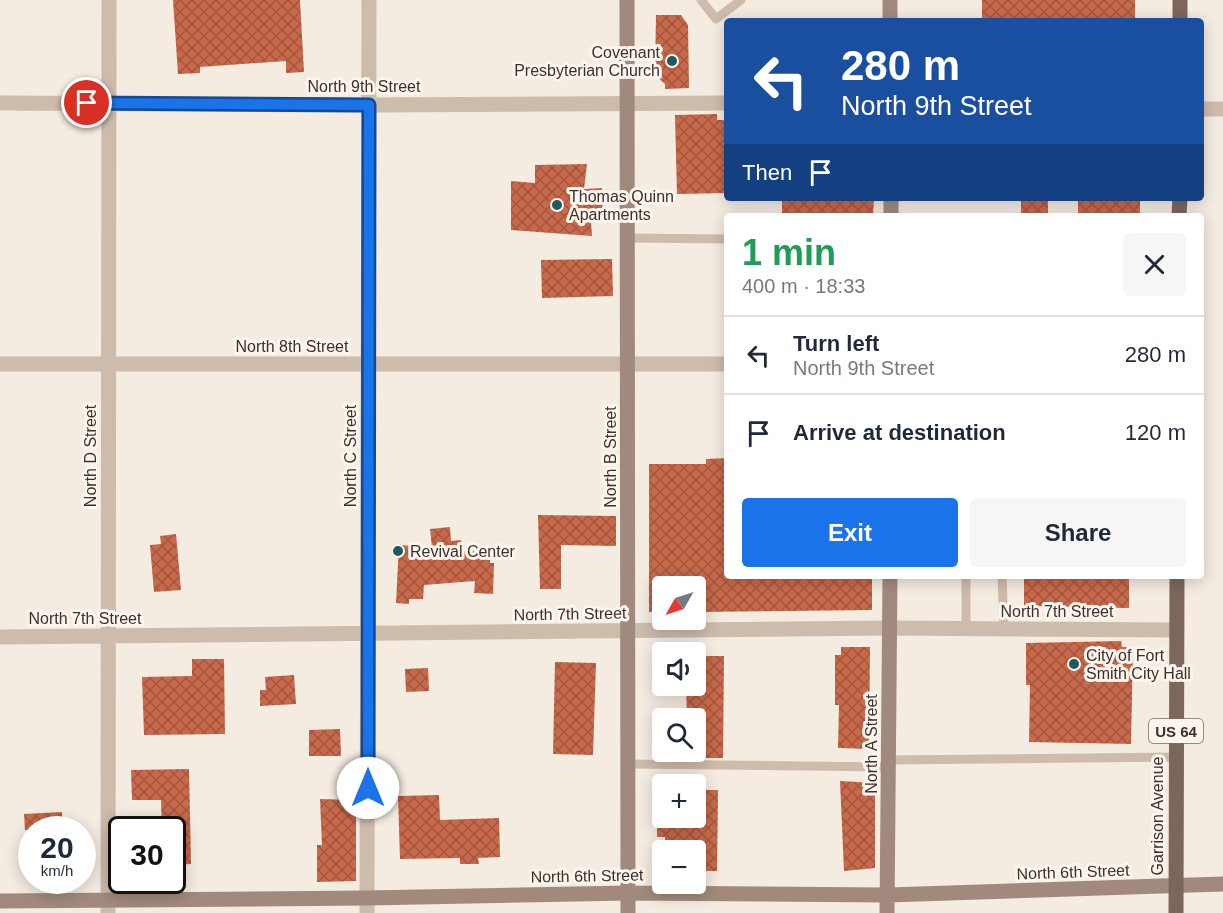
<!DOCTYPE html>
<meta charset="utf-8">
<style>
body{margin:0;font-family:Helvetica,sans-serif;background:#f6f6f7;color:#1f2937;height:100vh;display:flex;flex-direction:column;font-size:22px;white-space:nowrap}
*{box-sizing:border-box;margin:0}
p{font-size:20px;color:#747a83}
.icon{flex:none;width:33px;height:33px;fill:none;stroke:currentColor;stroke-width:2;stroke-linecap:round;stroke-linejoin:round}
.map{position:relative;flex:1;overflow:hidden}
.side{position:absolute;left:724px;top:213px;width:480px;height:366px;display:flex;flex-direction:column;background:#fff;border-radius:6px;box-shadow:0 3px 15px #0003}
.side>*{flex:none}
.top-card{position:absolute;left:724px;top:18px;width:480px;height:183px;border-radius:6px;box-shadow:0 3px 15px #0003;background:#1a4fa0;color:#fff;overflow:hidden}
.needle{width:39px;rotate:231deg}
.tools{position:absolute;left:652px;top:576px;display:grid;gap:12px}
.tools a{display:grid;place-items:center;width:54px;height:54px;border-radius:6px;background:#fff;box-shadow:0 3px 15px #0003;font-size:30px}
.speed{position:absolute;left:18px;top:816px;display:flex;gap:12px;font-size:30px;font-weight:700;text-align:center}
.speed>*{display:grid;place-content:center;width:78px;height:78px;border-radius:50%;background:#fff;box-shadow:0 3px 15px #0003;line-height:1}
.speed small{font-size:15px;font-weight:400}
.speed .limit{border:3px solid #111;border-radius:9px;background:#fff;color:#111}
.pin{position:absolute;display:grid;place-items:center;width:51px;height:51px;color:#fff;margin:-26px;border:3px solid #fff;border-radius:50%;box-shadow:0 2px 6px #0007}
.me{position:absolute;width:66px;margin:-33px;rotate:0deg;stroke-linejoin:round;filter:drop-shadow(0 0 4px #0008)}
.turn{display:flex;align-items:center;gap:21px;height:126px;padding:0 18px;font-size:27px}
.turn .icon{width:78px;height:78px;stroke-width:2.5}
.turn b{display:block;font-size:42px;line-height:51px}
.then{display:flex;align-items:center;height:57px;padding:0 18px;background:#0003;gap:12px;font-size:22px}
.round{display:grid;place-items:center;flex:none;width:63px;height:63px;border-radius:6px;background:#f6f6f7}
.headline{display:flex;align-items:center;justify-content:space-between;height:102px;padding:0 18px}
h1{font-size:36px;font-weight:700;line-height:45px;color:#1e9e55}
.cta{display:flex;gap:12px;margin-top:auto;padding:12px 18px}
.cta a{flex:1;height:69px;border-radius:6px;background:#1a73e8;color:#fff;font-size:24px;font-weight:700;line-height:69px;text-align:center}
.cta a+a{background:#f6f6f7;color:#1f2937}
ul{padding:0;list-style:none}
li{display:flex;align-items:center;gap:18px;height:78px;padding:0 18px;border-top:2px solid #e0e1e3}
li div{flex:1}
li b{display:block;font-size:22px}
li em{font-style:normal}
.map>svg:first-child{display:block}
.building{fill:url(#building-cross-hatch)}
.lines{fill:none;stroke-linecap:round;stroke-linejoin:round}
.lane{stroke:#cdbbac;stroke-width:9}
.street{stroke:#cdbbac;stroke-width:15}
.secondary{stroke:#a18a7d;stroke-width:15}
.primary{stroke:#7d675c;stroke-width:15}
.route-casing{stroke:#114b97;stroke-width:15}
.route{stroke:#1a73e8;stroke-width:10}
.poi-dot{fill:#1f5a5e;stroke:#fbf5ee;stroke-width:2}
.labels{text-anchor:middle;dominant-baseline:central;stroke-width:6;stroke-linejoin:round;paint-order:stroke}
.shield{fill:#fbf5ee;stroke:#756b66;stroke-width:1.5}
.shield-label{font-size:15px;font-weight:bold;fill:#3b302b}
.poi-label{font-size:16px;fill:#3b302b;stroke:#fbf5ee;text-anchor:start}
.street-label{font-size:16px;fill:#3b302b;stroke:#fbf5ee}
</style>
<div class="map">
<svg width="1223" height="913" viewBox="0 0 1223 913">
<defs>
<pattern id="building-cross-hatch" width="8" height="8" patternUnits="userSpaceOnUse" patternTransform="scale(1.5)"><rect width="8" height="8" fill="#c8694b"/><path d="M0 0l8 8M0 8l8-8" fill="none" stroke="#a4573f"/></pattern>
</defs>
<rect width="100%" height="100%" fill="#f4ebe1"/>
<path class="building" d="M173,0h127l4,72 -18,1v-12l-86,6v6l-22,1z
M982,0h153v21h-153z
M656,15h25l7,10 1,63 -24,1v-5l-10,-9z
M717,114v6h11v73l-51,1 -2,-79z
M587,164l-3,25 18,-1 1,34 -12,-1 1,15 -81,-6v-49l24,2v-18z
M782,198h92l-1,18h-91z
M1021,198h27v18h-27z
M1078,198h62v18h-62z
M612,259l1,37 -71,2 -1,-38z
M728,458v118h144v34l-176,2v-26h-33v26h-14v-148h57v-5z
M538,515l78,1v30l-55,-1v44h-21z
M450,527l1,14 10,-1 1,11 28,1v11h4l-1,31 -19,-1 1,-12 -51,4 -1,14h-14v5l-13,-1 3,-58 33,2 -2,-18z
M176,534l5,56 -27,2 -4,-47 11,-1 -1,-8z
M1024,576h105v32l-105,-2z
M1121,641l1,6h11l-2,97 -102,-2 1,-57h-4v-42z
M841,647h29l-1,102 -31,-1 1,-43h-4v-50h6z
M696,656h28l-1,102h-27v-40h-9l-1,-32h10z
M192,659h32l1,75 -81,1 -2,-58 50,-1z
M555,662l41,1 -3,92 -40,-1z
M428,668l1,23 -23,1 -1,-23z
M294,675l2,29 -36,2v-16h6l-1,-13z
M340,729l1,27h-32v-26z
M189,769l2,95 -19,1v-35h-10l-1,-30h-29l-1,-30z
M840,781l35,2v85l-31,3z
M696,790h22l-1,81h-21v-21h-31v-13h-8v-15h22v-4h17z
M439,795l1,25 59,-2 1,39 -22,1 1,6h-19v-6l-60,1 -2,-63z
M320,799l36,1v81l-39,1v-37h5z
M62,812l1,18h-38l-1,-16z"/>
<g class="lines">
<path class="lane" d="M701,0l15,19 25,-19
M627,238l101,1
M966,576v52
M1002,576l2,53
M888,760l288,-3
M628,764l261,3"/>
<path class="street" d="M0,103l369,2 359,-2
M1202,109h21
M0,364h728
M0,637l890,-9 287,2
M108,913l1,-913
M367,913l2,-913"/>
<path class="secondary" d="M627,0l1,913
M890,21v-21
M891,198v18
M0,901l367,-3 262,-5 259,2 335,-11
M887,913l3,-337"/>
<path class="primary" d="M1180,21v-21
M1179,216l1,-18
M1176,913l1,-337"/>
</g>
<g class="lines">
<g class="route-casing">
<path id="route" d="M87,103l282,2 -1,683"/>
</g>
<use href="#route" class="route"/>
</g>
<g class="poi-dot">
<circle cx="672" cy="61" r="6"/>
<circle cx="557" cy="205" r="6"/>
<circle cx="398" cy="551" r="6"/>
<circle cx="1074" cy="664" r="6"/>
</g>
<g class="labels">
<rect class="shield" x="1149" y="719" width="54" height="24" rx="4.5"/>
<g class="shield-label">
<text x="1176" y="731">US 64</text>
</g>
<g class="poi-label">
<text x="660" y="52" text-anchor="end">Covenant<tspan x="660" dy="18">Presbyterian Church</tspan></text>
<text x="569" y="196">Thomas Quinn<tspan x="569" dy="18">Apartments</tspan></text>
<text x="410" y="551">Revival Center</text>
<text x="1086" y="655">City of Fort<tspan x="1086" dy="18">Smith City Hall</tspan></text>
</g>
<g class="street-label">
<text x="364" y="86">North 9th Street</text>
<text x="292" y="346">North 8th Street</text>
<text transform="translate(90 456) rotate(-90)">North D Street</text>
<text transform="translate(350 456) rotate(-90)">North C Street</text>
<text transform="translate(610 457) rotate(-90)">North B Street</text>
<text x="1057" y="611">North 7th Street</text>
<text transform="translate(570 614) rotate(-1)">North 7th Street</text>
<text x="85" y="618">North 7th Street</text>
<text transform="translate(871 744) rotate(-90)">North A Street</text>
<text transform="translate(1157 816) rotate(-90)">Garrison Avenue</text>
<text transform="translate(1073 872) rotate(-2)">North 6th Street</text>
<text transform="translate(587 876) rotate(-1)">North 6th Street</text>
</g>
</g>
</svg>
<div class="tools">
<a><svg class="needle" viewBox="-14 -14 28 28"><path d="M0-13l5 13h-10z" fill="#e53935"/><path d="M0 13l5-13h-10z" fill="#747a83"/></svg></a>
<a><svg class="icon" aria-label="sound" viewBox="0 0 24 24"><path d="M4 9h4l5-4v14l-5-4H4zM17 9q2 3 0 6"/></svg></a>
<a><svg class="icon" aria-label="search" viewBox="0 0 24 24"><circle cx="10" cy="10" r="6"/><path d="M15 15l6 6"/></svg></a>
<a>+</a>
<a>−</a>
</div>
<div class="speed"><div>20<small>km/h</small></div><div class="limit">30</div></div>
<div class="pin" style="left:87px;top:103px;background:#d93025"><svg class="icon" aria-label="arrive" viewBox="0 0 24 24"><path d="M6 21V4h12l-3 4 3 4H6"/></svg></div>
<svg class="me" style="left:368px;top:788px" viewBox="-20 -20 40 40"><circle r="19" fill="#fff"/><path d="M0-13L10 11 0 6-10 11z" fill="#1a73e8"/></svg>
<div class="top-card">
<div class="turn"><svg class="icon" aria-label="left" viewBox="0 0 24 24"><path d="M17 20v-9H6M10 6l-5 5 5 5"/></svg><div><b>280 m</b>North 9th Street</div></div>
<div class="then">Then<svg class="icon" aria-label="arrive" viewBox="0 0 24 24"><path d="M6 21V4h12l-3 4 3 4H6"/></svg></div>
</div>
<section class="side">
<div class="headline"><div><h1>1 min</h1><p>400 m · 18:33</p></div><a class="round"><svg class="icon" aria-label="close" viewBox="0 0 24 24"><path d="M6 6l12 12M18 6L6 18"/></svg></a></div>
<ul>
<li><svg class="icon" aria-label="left" viewBox="0 0 24 24"><path d="M17 20v-9H6M10 6l-5 5 5 5"/></svg><div><b>Turn left</b><p>North 9th Street</p></div><em>280 m</em></li>
<li><svg class="icon" aria-label="arrive" viewBox="0 0 24 24"><path d="M6 21V4h12l-3 4 3 4H6"/></svg><div><b>Arrive at destination</b></div><em>120 m</em></li>
</ul>
<div class="cta"><a>Exit</a><a>Share</a></div>
</section>
</div>
